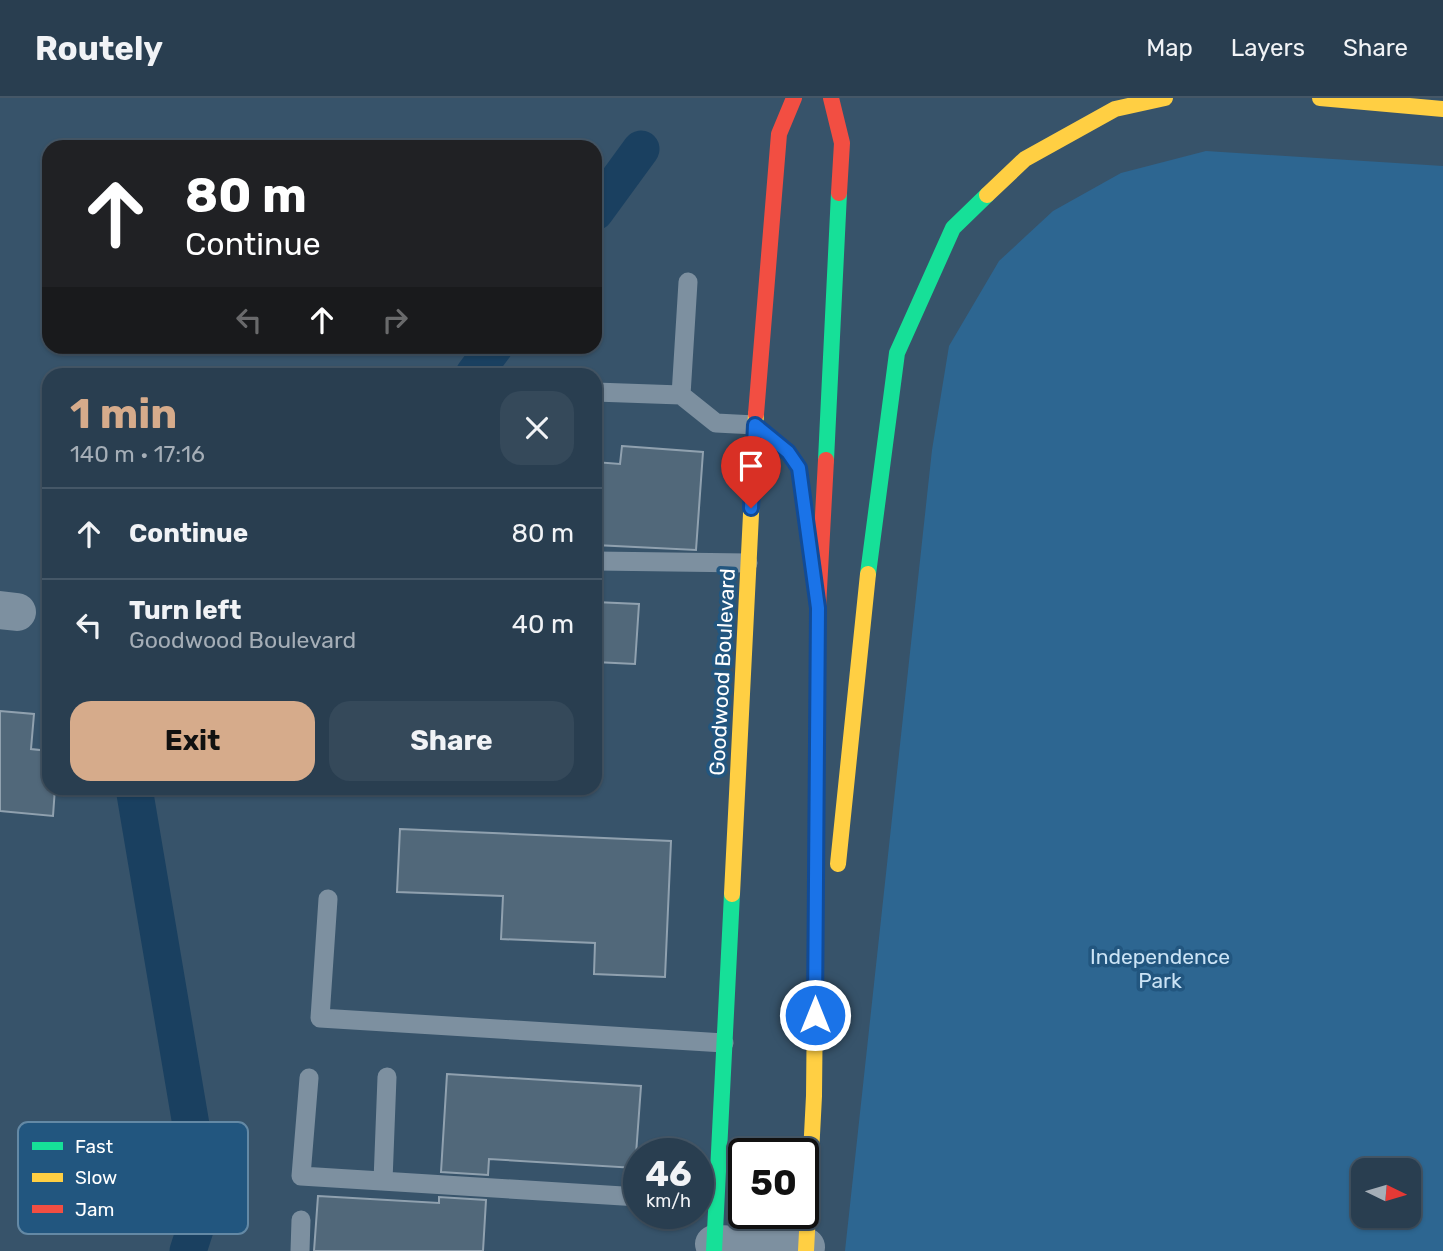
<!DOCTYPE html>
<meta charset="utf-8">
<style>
body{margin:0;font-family:Rubik,sans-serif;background:#35495a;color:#f1f3f6;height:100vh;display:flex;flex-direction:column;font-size:26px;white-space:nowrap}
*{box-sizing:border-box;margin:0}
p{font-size:23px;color:#a5aeb7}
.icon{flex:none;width:38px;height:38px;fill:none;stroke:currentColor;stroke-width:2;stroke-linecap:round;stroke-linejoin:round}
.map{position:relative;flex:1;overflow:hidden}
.details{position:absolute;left:42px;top:270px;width:560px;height:427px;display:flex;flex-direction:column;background:#293e50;border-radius:21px;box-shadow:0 2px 5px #0004,0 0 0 2px #455767}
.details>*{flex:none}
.top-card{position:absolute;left:42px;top:42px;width:560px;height:214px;border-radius:21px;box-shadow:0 2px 5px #0004,0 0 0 2px #455767;background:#202124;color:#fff;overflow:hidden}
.needle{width:46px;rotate:95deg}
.controls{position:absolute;left:1351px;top:1060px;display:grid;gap:14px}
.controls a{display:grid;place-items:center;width:70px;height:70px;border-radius:14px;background:#293e50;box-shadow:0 2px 5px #0004,0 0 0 2px #455767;font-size:35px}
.speed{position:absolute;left:623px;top:1040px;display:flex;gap:14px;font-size:35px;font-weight:700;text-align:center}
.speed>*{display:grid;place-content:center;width:91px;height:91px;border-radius:50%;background:#293e50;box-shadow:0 2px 5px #0004,0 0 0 2px #455767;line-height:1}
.speed small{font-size:18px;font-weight:400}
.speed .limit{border:4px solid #111;border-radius:10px;background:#fff;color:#111}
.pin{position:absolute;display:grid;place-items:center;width:60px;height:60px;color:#fff;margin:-72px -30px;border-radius:50% 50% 50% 0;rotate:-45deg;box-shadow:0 0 7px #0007}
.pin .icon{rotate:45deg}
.me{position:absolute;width:77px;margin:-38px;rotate:0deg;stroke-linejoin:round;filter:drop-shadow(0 0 5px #0008)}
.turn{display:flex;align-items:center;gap:24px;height:147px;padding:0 28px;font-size:32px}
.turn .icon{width:91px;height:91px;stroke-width:2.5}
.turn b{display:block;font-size:49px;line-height:60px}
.lanes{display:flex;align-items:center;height:66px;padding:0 28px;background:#0003;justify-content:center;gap:35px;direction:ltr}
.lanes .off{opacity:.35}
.round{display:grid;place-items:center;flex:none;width:74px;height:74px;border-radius:21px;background:#35495a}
.overview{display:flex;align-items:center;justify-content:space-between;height:119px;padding:0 28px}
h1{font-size:42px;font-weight:700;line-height:52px;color:#d6ab8b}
.primary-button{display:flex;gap:14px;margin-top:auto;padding:14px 28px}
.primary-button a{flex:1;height:80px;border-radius:21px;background:#d6ab8b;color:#111;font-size:28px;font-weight:700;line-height:80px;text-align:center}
.primary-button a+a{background:#35495a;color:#f1f3f6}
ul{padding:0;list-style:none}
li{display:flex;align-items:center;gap:21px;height:91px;padding:0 28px;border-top:2px solid #455767}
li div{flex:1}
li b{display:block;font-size:26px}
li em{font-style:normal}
header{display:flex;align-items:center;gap:42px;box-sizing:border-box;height:98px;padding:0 35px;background:#293e50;border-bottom:2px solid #455767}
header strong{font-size:33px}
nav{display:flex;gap:38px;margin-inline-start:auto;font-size:24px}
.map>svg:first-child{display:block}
.green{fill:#2d6691;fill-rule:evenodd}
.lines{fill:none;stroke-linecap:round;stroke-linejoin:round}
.canal{stroke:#1a4060;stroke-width:37}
.building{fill:#51687a;stroke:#90a1af;stroke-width:2}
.lane{stroke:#7d90a0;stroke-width:19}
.street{stroke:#7d90a0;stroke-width:38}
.fast{stroke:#16e098;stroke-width:16}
.slow{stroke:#ffcf43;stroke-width:16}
.jam{stroke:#f24e42;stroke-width:16}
.route-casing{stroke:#114b97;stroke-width:18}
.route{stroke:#1a73e8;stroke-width:12}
.labels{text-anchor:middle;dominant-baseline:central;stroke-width:7;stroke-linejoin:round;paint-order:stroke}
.street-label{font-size:21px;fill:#fff;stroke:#22567f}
.park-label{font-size:21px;fill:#cbe3f5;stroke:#22567f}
.key{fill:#22567f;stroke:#6489a5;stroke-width:2}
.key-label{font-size:19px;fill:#fff}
</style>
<header>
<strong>Routely</strong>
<nav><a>Map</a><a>Layers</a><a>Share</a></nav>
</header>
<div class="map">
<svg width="1443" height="1153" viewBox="0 0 1443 1153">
<rect width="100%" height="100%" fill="#37536a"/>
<path class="green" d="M1206,53l237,15v1085h-598l87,-801 17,-104 50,-85 54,-50 68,-38zM1363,1073h46v45h-46z"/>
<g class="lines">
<path class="canal" d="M595,114l46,-63
M474,276l21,-28
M134,690l70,414 -16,49"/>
</g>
<path class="building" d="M622,348l81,6 -7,98 -101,-5v-83l25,2z
M595,504l44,2 -4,60 -40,-2z
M0,613l34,3 -3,35 18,2v37h6l-2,28 -53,-5z
M400,731l271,12 -6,136 -71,-3 1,-31 -94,-4 2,-43 -106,-4z
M447,976l194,12 -6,82 -146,-9 -1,16 -47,-3z
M318,1098l121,7v-6l47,3 -3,51h-169z"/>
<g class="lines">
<path class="lane" d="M595,294l86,3 35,28 39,2
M681,297l7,-113
M595,463l153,2
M328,801l-8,119 404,25
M309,980l-8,98 338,21
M383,1083l4,-104
M300,1153l1,-31"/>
<path class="street" d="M0,512l17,2
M714,1146l92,3"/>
<path class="fast" d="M826,362l13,-267
M868,476l29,-221 56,-125 34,-33
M714,1153l18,-357"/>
<path class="slow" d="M1320,0l123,11
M987,97l38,-36 90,-50 50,-11
M838,766l30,-290
M732,796l24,-480
M806,1153l8,-155 2,-200"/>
<path class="jam" d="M831,0l11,45 -3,50
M756,316l23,-280 15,-36
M755,327l33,27 11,16 7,51
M816,798l2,-288 8,-148"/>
</g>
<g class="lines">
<g class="route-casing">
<path id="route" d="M751,410l4,-83 33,27 11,16 19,140 -3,407"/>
</g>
<use href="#route" class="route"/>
</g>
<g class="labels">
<g class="street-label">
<text transform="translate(722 574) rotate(-87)">Goodwood Boulevard</text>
</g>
<g class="park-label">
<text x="1160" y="858">Independence<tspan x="1160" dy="24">Park</tspan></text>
</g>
</g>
<rect x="18" y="1024" width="230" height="112" rx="10" class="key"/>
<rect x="32" y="1044" width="31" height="8" fill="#16e098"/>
<rect x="32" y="1075" width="31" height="9" fill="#ffcf43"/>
<rect x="32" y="1107" width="31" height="8" fill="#f24e42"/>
<g class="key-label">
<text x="75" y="1055">Fast</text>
<text x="75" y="1086">Slow</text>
<text x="75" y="1118">Jam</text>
</g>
</svg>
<div class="controls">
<a><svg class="needle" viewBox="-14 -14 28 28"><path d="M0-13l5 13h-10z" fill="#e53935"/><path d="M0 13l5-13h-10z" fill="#a5aeb7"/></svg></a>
</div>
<div class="speed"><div>46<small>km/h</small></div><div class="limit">50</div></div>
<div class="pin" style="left:751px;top:410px;background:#d93025"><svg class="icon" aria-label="arrive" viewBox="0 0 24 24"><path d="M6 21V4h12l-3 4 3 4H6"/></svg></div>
<svg class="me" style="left:815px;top:917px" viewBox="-20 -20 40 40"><circle r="17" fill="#1a73e8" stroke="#fff" stroke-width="3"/><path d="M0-11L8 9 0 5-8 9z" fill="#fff"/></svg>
<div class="top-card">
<div class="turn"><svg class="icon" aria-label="ahead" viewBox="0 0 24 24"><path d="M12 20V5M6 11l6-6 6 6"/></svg><div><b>80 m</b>Continue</div></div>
<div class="lanes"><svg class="icon off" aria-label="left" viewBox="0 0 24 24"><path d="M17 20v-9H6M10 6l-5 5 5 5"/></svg><svg class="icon" aria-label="ahead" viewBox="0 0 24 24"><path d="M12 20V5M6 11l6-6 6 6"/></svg><svg class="icon off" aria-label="right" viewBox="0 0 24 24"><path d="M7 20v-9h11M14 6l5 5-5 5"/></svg></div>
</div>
<section class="details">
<div class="overview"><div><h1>1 min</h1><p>140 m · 17:16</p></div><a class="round"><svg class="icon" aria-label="close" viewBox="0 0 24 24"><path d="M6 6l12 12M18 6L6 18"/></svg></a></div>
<ul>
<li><svg class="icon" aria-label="ahead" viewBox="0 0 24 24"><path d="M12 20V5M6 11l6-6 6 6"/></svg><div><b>Continue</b></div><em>80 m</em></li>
<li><svg class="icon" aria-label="left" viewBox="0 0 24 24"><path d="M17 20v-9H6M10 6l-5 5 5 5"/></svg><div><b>Turn left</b><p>Goodwood Boulevard</p></div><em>40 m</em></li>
</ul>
<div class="primary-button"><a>Exit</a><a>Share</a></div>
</section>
</div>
